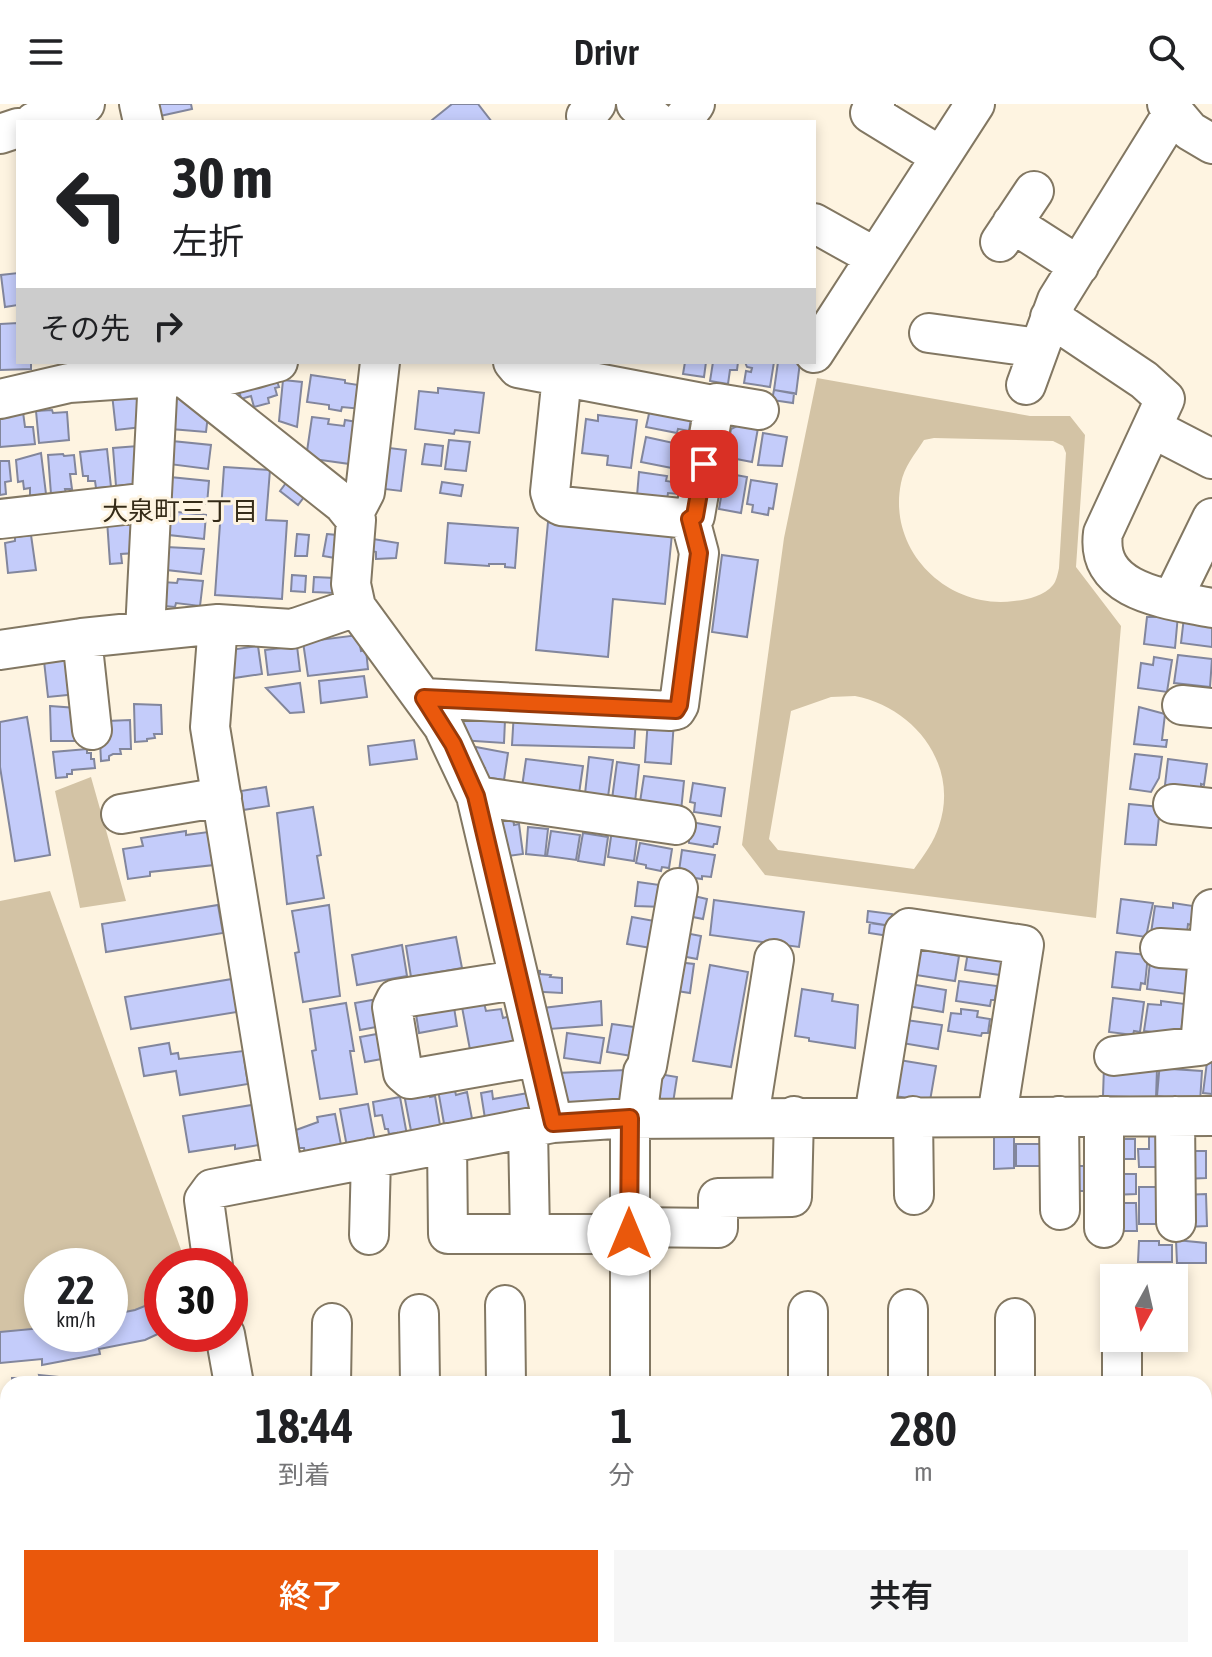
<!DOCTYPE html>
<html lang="ja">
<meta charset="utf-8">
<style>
body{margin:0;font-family:"Asap Condensed","Noto Sans JP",sans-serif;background:#f6f6f6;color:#202124;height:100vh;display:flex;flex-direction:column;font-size:30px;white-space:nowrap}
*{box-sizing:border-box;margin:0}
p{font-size:26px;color:#757577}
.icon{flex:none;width:44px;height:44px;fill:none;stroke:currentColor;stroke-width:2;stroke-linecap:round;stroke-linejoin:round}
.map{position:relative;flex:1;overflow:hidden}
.panel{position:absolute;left:0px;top:1272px;width:1212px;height:282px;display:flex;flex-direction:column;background:#fff;border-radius:24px 24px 0 0;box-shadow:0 4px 12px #0003}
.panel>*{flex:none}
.banner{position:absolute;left:16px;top:16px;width:800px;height:244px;border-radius:0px;box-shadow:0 4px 12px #0003;background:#fff;color:#202124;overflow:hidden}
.needle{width:52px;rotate:188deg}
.tools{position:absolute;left:1100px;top:1160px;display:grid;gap:16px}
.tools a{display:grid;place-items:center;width:88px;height:88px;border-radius:0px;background:#fff;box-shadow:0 4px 12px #0003;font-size:40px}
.speed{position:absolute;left:24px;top:1144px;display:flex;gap:16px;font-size:40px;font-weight:700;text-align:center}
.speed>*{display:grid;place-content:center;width:104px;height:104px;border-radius:50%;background:#fff;box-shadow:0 4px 12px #0003;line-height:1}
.speed small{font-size:20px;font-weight:400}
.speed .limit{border:12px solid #d22;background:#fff;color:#111}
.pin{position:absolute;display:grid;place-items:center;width:68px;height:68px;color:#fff;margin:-34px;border-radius:16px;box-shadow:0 4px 12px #0006}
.me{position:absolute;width:88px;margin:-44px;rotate:0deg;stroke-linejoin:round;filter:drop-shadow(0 0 6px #0008)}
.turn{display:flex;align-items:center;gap:28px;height:168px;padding:0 24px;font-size:36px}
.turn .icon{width:104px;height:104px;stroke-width:2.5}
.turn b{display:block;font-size:56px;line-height:68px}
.then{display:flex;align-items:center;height:76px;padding:0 24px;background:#0003;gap:16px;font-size:30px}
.eta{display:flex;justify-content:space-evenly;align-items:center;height:136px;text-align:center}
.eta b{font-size:48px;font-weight:600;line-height:56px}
.primary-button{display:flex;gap:16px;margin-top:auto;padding:16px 24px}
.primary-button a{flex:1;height:92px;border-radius:0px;background:#ea580c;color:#fff;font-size:32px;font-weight:600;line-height:92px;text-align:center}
.primary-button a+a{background:#f6f6f6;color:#202124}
header{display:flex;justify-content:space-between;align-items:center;height:104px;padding:0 24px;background:#fff;font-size:36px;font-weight:600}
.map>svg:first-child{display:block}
.green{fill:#d3c3a5;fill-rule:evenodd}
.building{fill:#c4ccfa;stroke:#82869c;stroke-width:2}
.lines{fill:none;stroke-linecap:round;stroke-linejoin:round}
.minor-casing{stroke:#827762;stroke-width:42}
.minor{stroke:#fff;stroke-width:38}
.route-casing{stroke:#983908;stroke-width:20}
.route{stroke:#ea580c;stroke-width:14}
.labels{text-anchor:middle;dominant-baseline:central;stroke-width:6;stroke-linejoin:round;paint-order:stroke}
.neighbourhood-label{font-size:26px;fill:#352b18;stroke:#fef4e1}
</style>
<header><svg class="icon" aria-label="menu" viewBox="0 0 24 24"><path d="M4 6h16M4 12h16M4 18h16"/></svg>Drivr<svg class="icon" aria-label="search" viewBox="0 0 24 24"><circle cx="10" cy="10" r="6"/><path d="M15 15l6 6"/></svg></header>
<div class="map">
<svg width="1212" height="1553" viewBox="0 0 1212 1553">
<rect width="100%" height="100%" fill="#fef4e1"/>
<path class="green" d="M817,274l213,38h40l15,19 -9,132 45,59 -25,292 -331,-43 -23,-30 42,-307zM934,334l119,3 10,5 3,7 -7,115c-1,5 -3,14 -6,17 -9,11 -26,15 -39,16 -66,9 -127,-50 -113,-118 3,-16 14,-29 23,-43zM855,592c58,11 105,68 84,130 -5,16 -15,29 -25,43l-136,-19 -9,-11 22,-128 40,-14z
M91,673l35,124 -46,7 -25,-117z
M50,787l137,375h-25v33l-27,11 -25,5v-49h-68v62l-42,4v-431z"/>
<path class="building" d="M157,0h34l1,5 -32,7z
M452,0h26l14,18h-58l-2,-2z
M18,169v32l-13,2 -4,-32z
M18,219v39h13v7l-31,1v-46z
M685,258h21l-2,15 -21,-3z
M713,258h25l-1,8h-7l-2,14 -18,-3z
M745,258h29l-4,25 -26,-4 2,-12 5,1 1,-4 -5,-1z
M778,258h22l-4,32 -22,-4z
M275,271l4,12 -4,1 2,7 -9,3 1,5 -15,4 -3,-11 -10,3 -1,-5 -3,1 -2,-9z
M311,271l34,5v3l20,3 -3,23 -20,-2 -1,4 -12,-2v-4l-22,-3z
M283,276l19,2 -5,45 -18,-6z
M438,284l46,5 -5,40 -24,-3 -1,4 -39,-5 4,-38 19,2z
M774,286l20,3 -1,10 -21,-3z
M141,289l1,34 -26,3 -4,-36z
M174,293l20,2 5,8v7l9,1 -2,17 -35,-3z
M651,301l41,8 -3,18 -11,-2 -1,4 -31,-6z
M52,306l1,3 14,-1 2,28 -30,3 -3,-32z
M23,308l2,15h8l2,17 -35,3v-29l10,-1v-4z
M598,311l39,5 -6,48 -24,-3 1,-9 -26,-3 4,-34 12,2z
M312,313l17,2 -1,5 16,2 1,-6 18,3 -6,42 -51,-7z
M739,321l19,3 -6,34 -26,-5 5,-28z
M763,329l24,4 -5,29 -24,-1z
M646,333l32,7 -1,5 9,2 -4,19 -41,-8z
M449,336l21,2 -4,29 -21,-2z
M172,337l39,4 -3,24 -39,-5z
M425,340l18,2 -2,20 -19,-2z
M138,342l1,33h-5v5l-18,2 -3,-38z
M381,343l25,3 -5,41 -25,-3z
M107,345l4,38 -15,1 -1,-7h-7v-5h-5l-3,-24z
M41,349l5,41 -16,2v-8l-6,1 -1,-8 -5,1 -2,-22z
M63,350l1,2 10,-1 2,19h-6l2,15h-7l1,4 -15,1 -3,-39z
M0,357h9l2,20 -6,1 1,12 -6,1z
M224,363l46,3 -4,50 21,1 -5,78 -67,-4z
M639,368l28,4 -1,5 14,2 -1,11 -11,-1 -1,7 -30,-4z
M725,369l22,4 -6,36 -22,-4z
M170,373l39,4 -2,23 -36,-4v-6l-3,-1z
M289,375l18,14 -9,12 -18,-14z
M751,376l26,4 -4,25 -4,-1 -1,7 -16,-3 1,-7 -6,-1z
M442,378l21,3 -2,11 -21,-3z
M167,407l39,4 -2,24 -35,-4z
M107,416l26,2 3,31 -15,1 1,9 -12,1z
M548,418l124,12 -7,70 -52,-5 -5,58 -72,-7z
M448,419l70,5 -3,40 -10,-1v-3h-16v2l-44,-3z
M297,430l12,1 -2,21h-12z
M327,430l10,1 -2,23 -12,-2z
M31,431l5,35 -28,3 -3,-30 10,-2v-4z
M373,435l25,4 -2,15 -20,1v-7l-4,-1z
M166,443l38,2 -3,25 -34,-4v-5l-3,-1z
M722,451l36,5 -11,77 -35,-5z
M292,471l14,1 -1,16 -14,-1z
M314,473l21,1 -1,15 -21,-1z
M178,475l25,2 -3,25 -24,-3 -1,4 -11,-1 -1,-24 14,1z
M1157,511h21l-3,33 -31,-4 3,-27h9z
M1184,513l28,3v27l-31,-4z
M358,531l3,16 5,-1 2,19 -60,7 -5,-34z
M258,542l4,28 -28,4 -4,-28z
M297,542l3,25 -32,4 -3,-25z
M1178,551l34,4 -2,28 -36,-4z
M1154,553l18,3 -5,32 -29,-4 3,-25 12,2z
M74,554l3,36 -29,3 -4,-36z
M364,572l3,21 -46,6 -2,-22z
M300,579l4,29 -14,1 -24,-25z
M134,600l27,1 1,29h-8l1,4 -8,1v2l-12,1z
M50,602l27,2 -2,33h-24z
M1139,603l26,7 -3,26h5l-1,7 -32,-3z
M514,607l122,6 -2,31 -122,-3z
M27,613l23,138 -35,6 -15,-94v-45z
M461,614l44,2 -1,23 -44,-3z
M648,615l26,2 -3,43 -26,-2z
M130,616l1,29h-11l1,5h-8l-4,2v4l-8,1 -1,-20h7v-20z
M414,636l3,19 -47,6 -2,-19z
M476,643l32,6 -4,27 -20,-3 1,-9 -8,-1 -4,-5z
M87,645v4h4v6h3l1,9 -23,2v4h-5v3l-11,1 -3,-26z
M1135,650l27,3 -3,21 -8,14 -21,-3z
M589,653l24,3 -5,37 -23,-3z
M526,655l57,7 -4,28 -57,-7z
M1168,655l39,5 -3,21 -3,-1v5l-36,-4z
M617,658l22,3 -4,37 -23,-3z
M644,672l40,5 -3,30 -41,-9z
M693,679l32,5 -4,28 -27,-4 1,-9 -5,-1z
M266,683l3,19 -26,4 -2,-19z
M1129,700l31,3 -4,38 -31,-1z
M313,703l8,48 -4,1 7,42 -37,6 -10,-91z
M513,714l1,7 5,-1 4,30 -23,3 -5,-37z
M685,717l35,6 -3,17h-3l-1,3 -24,-4v-4l-7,-1z
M528,723l20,2 -3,27 -19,-2z
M612,726l26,1 -4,30 -26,-4z
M186,727v4l22,-3 6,33 -64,7v4l-22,3 -5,-30 20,-3 -2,-8z
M551,727l29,4 -4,25 -29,-4z
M583,729l25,4 -4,28 -26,-4z
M640,739l32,6 -3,19 -7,-1 -1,4 -15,-3v-3l-10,-2z
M682,746l33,5 -4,22 -9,-1v3l-21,-3 -2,-5z
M638,778l29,4 -3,21 -29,-1z
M694,792l13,3 -4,20 -25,-5z
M1121,795l32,4 -7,34 -29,-4z
M714,796l90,12 -5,35 -89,-12z
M1173,799l20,3 -2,19 -3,-1 -1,9h-36l4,-27 18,2z
M218,801l5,28 -117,19 -4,-28z
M329,801l11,91 -37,6 -8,-49 4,-1 -7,-41z
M868,807l24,3 -1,12 -24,-4z
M632,813l28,5 -3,27 -30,-5z
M870,819l21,3 -2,10 -20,-3z
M675,827l26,5 -4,23 -26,-5z
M456,833l6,31 -51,9 -5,-31z
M402,841l5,31 -50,9 -5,-30z
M920,842l12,2 -1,3 28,5 -4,25 -39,-6z
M969,842l37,10 -2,16h-4v3l-35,-5z
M1116,848l32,3 -3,29 -4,-1 -1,7 -28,-3z
M668,857l26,3 -4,29 -26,-4z
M1150,858l40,5 -4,27 -39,-5z
M710,861l38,7 -17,95 -38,-6z
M526,866l14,1v3l11,1 -1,2 12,1v15l-37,-2z
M232,875l5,33 -106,17 -6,-32z
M959,877l38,5 -2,14h-4l-1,6 -34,-5z
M910,880l36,6 -3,22 -36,-6z
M802,885l31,5 -1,7 26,4 -3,43 -46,-7v-3l-14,-2z
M383,894l4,27 -27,5 -5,-27z
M1113,894l31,4 -4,30 -6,-1 -1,4 -24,-3z
M453,897l4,25 -38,7 -3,-19z
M601,897l1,24 -66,5 7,-22z
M1161,897l24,3 -4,27 -14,-1v4l-23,-3 4,-27 13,1z
M346,899l8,48h-4l7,43 -37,5 -8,-48 4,-1 -6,-41z
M484,899l2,8 15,-2 2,9 8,-2 6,30 -46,9 -9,-48z
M961,905l17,2 -1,6 13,2 -2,14h-6l-1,3 -33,-5 3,-18 10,1z
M906,916l36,5 -4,24 -36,-6z
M612,920l30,4 -4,29 -31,-5z
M388,928l5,25 -28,5 -5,-25z
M567,929l37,5 -4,25 -36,-5z
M169,939l2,11 7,-1 1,6 64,-8 5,33 -68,11 -4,-24 -32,5 -5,-28z
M1208,950l4,1v39l-9,-1z
M893,955l43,7 -6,35 -36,-5z
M1160,958h12v7l30,2 -2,31 -43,-6z
M1104,962l53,3 -1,29 -53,-2z
M626,966l1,30 -69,3 -1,-30z
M647,968l30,5 -4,26 -30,-5z
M454,983l2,8 11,-3 6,32 -28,5 -7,-39z
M428,986l2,7 5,-1 6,35 -29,5 -8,-42z
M492,987l1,8 41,-7 4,23 -52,10 -5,-32z
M400,993l7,38 -10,3v-5l-8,1 -1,-5h-3l-3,-14 -7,1 -2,-14z
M368,1000l7,37 -28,6 -7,-38z
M252,1001l7,40 -24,4v-4l-46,7 -6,-36z
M335,1010l6,31 -36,9 -1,-6h-5l-3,-18 22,-8 -1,-5z
M994,1030h20v34l-20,1z
M1149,1031h13l1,32h-24l-1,-18h11z
M1122,1035h13v20h-26z
M1016,1040h33l1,22h-34z
M1181,1047h25v27l-22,1z
M1065,1062h29v25h-29z
M1123,1070h13v20l-24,1v-17h11z
M1139,1083h18l6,37h-24z
M1206,1090l1,32 -20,1 -5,-32z
M1109,1099h27l1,28h-28z
M1176,1136l30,3v20h-29z
M1139,1137h20v4h13v17h-34z
M162,1195v33l-17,8 -46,9 1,5 -58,11v-6l-42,4v-31l42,-4v6h68v-19l25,-5z
M39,1271l29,3v6h-56v-6h28z
M0,1430l8,1v37l-6,3z
M8,1498v48h56l3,7h-67v-50z"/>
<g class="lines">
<g class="minor-casing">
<path id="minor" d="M139,0l4,18
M636,0l21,18
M875,0l-5,9 70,43
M1167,0l23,27 22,13
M586,12l10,-12
M34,18l51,-18
M681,18l14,-18
M0,30l18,-6
M814,119l61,34
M1012,119l67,43
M1000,138l34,-51
M1050,213l94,63 21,19 -62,134c-8,60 65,66 109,75
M929,229l110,15
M814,249l161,-249
M185,258l2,18 156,124 13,16 -5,64 5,23
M562,272l-12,116 3,9 8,5 129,13
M1026,281l31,-85 117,-189
M0,295l69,-16 103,-7c35,9 71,-5 106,-14
M711,304l6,-5 42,7
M1152,324l60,31
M353,411l12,-23 15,-130
M0,415l151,-17
M1172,496l40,-82
M218,520l74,5 64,-22 87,119 33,70 77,327
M145,527l13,-254
M82,534l10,92
M0,546l82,-12 136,-14 -8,103 73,447
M424,594l246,13 6,-1 3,-5 20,-152 -9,-34 5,-3 18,-104 -6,-8 -189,-36 -5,-6
M1182,601l30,3
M476,692l200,29
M1173,700l39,4
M121,710l101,-17
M1160,844l48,3
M517,876l-121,19 -4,8 11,66 7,6 126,-22
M1114,952l86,-10 12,-137
M874,1012l30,-184 5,-4 115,17 -27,171
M913,1012l1,79
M1059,1012l1,94
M1104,1012v112
M1175,1012l1,106
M749,1013l25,-158
M630,1014v266
M637,1014l6,-46 4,-6 31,-178
M528,1025l2,105
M447,1039l1,91h181
M630,1123l88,1v-30l74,-1 2,-81
M369,1131l2,-77
M213,1162l-9,-66 8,-11 341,-66 61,-4 598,-3
M505,1201l1,79
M908,1205v75
M808,1207v73
M419,1210l1,70
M1015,1214v66
M225,1230l9,50
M1122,1234v46
M331,1280l1,-61
M1204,1318h8
M0,1322h8
M0,1353l8,18
M0,1418l8,-3
M100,1546l4,7
M169,1553v-7
M264,1553v-4
M354,1553v-7
M600,1553l21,-7
M666,1553l2,-7
M824,1553l2,-7
M914,1553l2,-7
M995,1553l2,-7
M1078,1553l2,-7"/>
</g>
<use href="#minor" class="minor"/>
</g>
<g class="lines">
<g class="route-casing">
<path id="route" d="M629,1130l1,-116 -77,5 -77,-327 -23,-52 -29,-46 252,12 3,-5 20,-152 -9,-34 5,-3 9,-52"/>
</g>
<use href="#route" class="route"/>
</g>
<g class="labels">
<g class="neighbourhood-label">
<text x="180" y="407">大泉町三丁目</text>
</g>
</g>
</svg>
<div class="tools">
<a><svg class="needle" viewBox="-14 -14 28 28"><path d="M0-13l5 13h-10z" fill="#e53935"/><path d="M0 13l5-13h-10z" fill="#757577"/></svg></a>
</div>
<div class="speed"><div>22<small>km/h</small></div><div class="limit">30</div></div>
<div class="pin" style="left:704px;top:360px;background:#d93025"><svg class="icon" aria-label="arrive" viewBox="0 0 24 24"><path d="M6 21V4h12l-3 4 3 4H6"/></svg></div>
<svg class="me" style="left:629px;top:1130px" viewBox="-20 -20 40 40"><circle r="19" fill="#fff"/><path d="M0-13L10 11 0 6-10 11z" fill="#ea580c"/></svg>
<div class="banner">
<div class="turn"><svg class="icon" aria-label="left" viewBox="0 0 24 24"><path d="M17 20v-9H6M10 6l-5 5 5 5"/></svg><div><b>30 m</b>左折</div></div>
<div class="then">その先<svg class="icon" aria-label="right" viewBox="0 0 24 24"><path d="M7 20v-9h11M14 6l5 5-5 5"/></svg></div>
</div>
<section class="panel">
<div class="eta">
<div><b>18:44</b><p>到着</p></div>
<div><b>1</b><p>分</p></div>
<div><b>280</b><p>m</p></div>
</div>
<div class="primary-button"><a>終了</a><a>共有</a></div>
</section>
</div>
